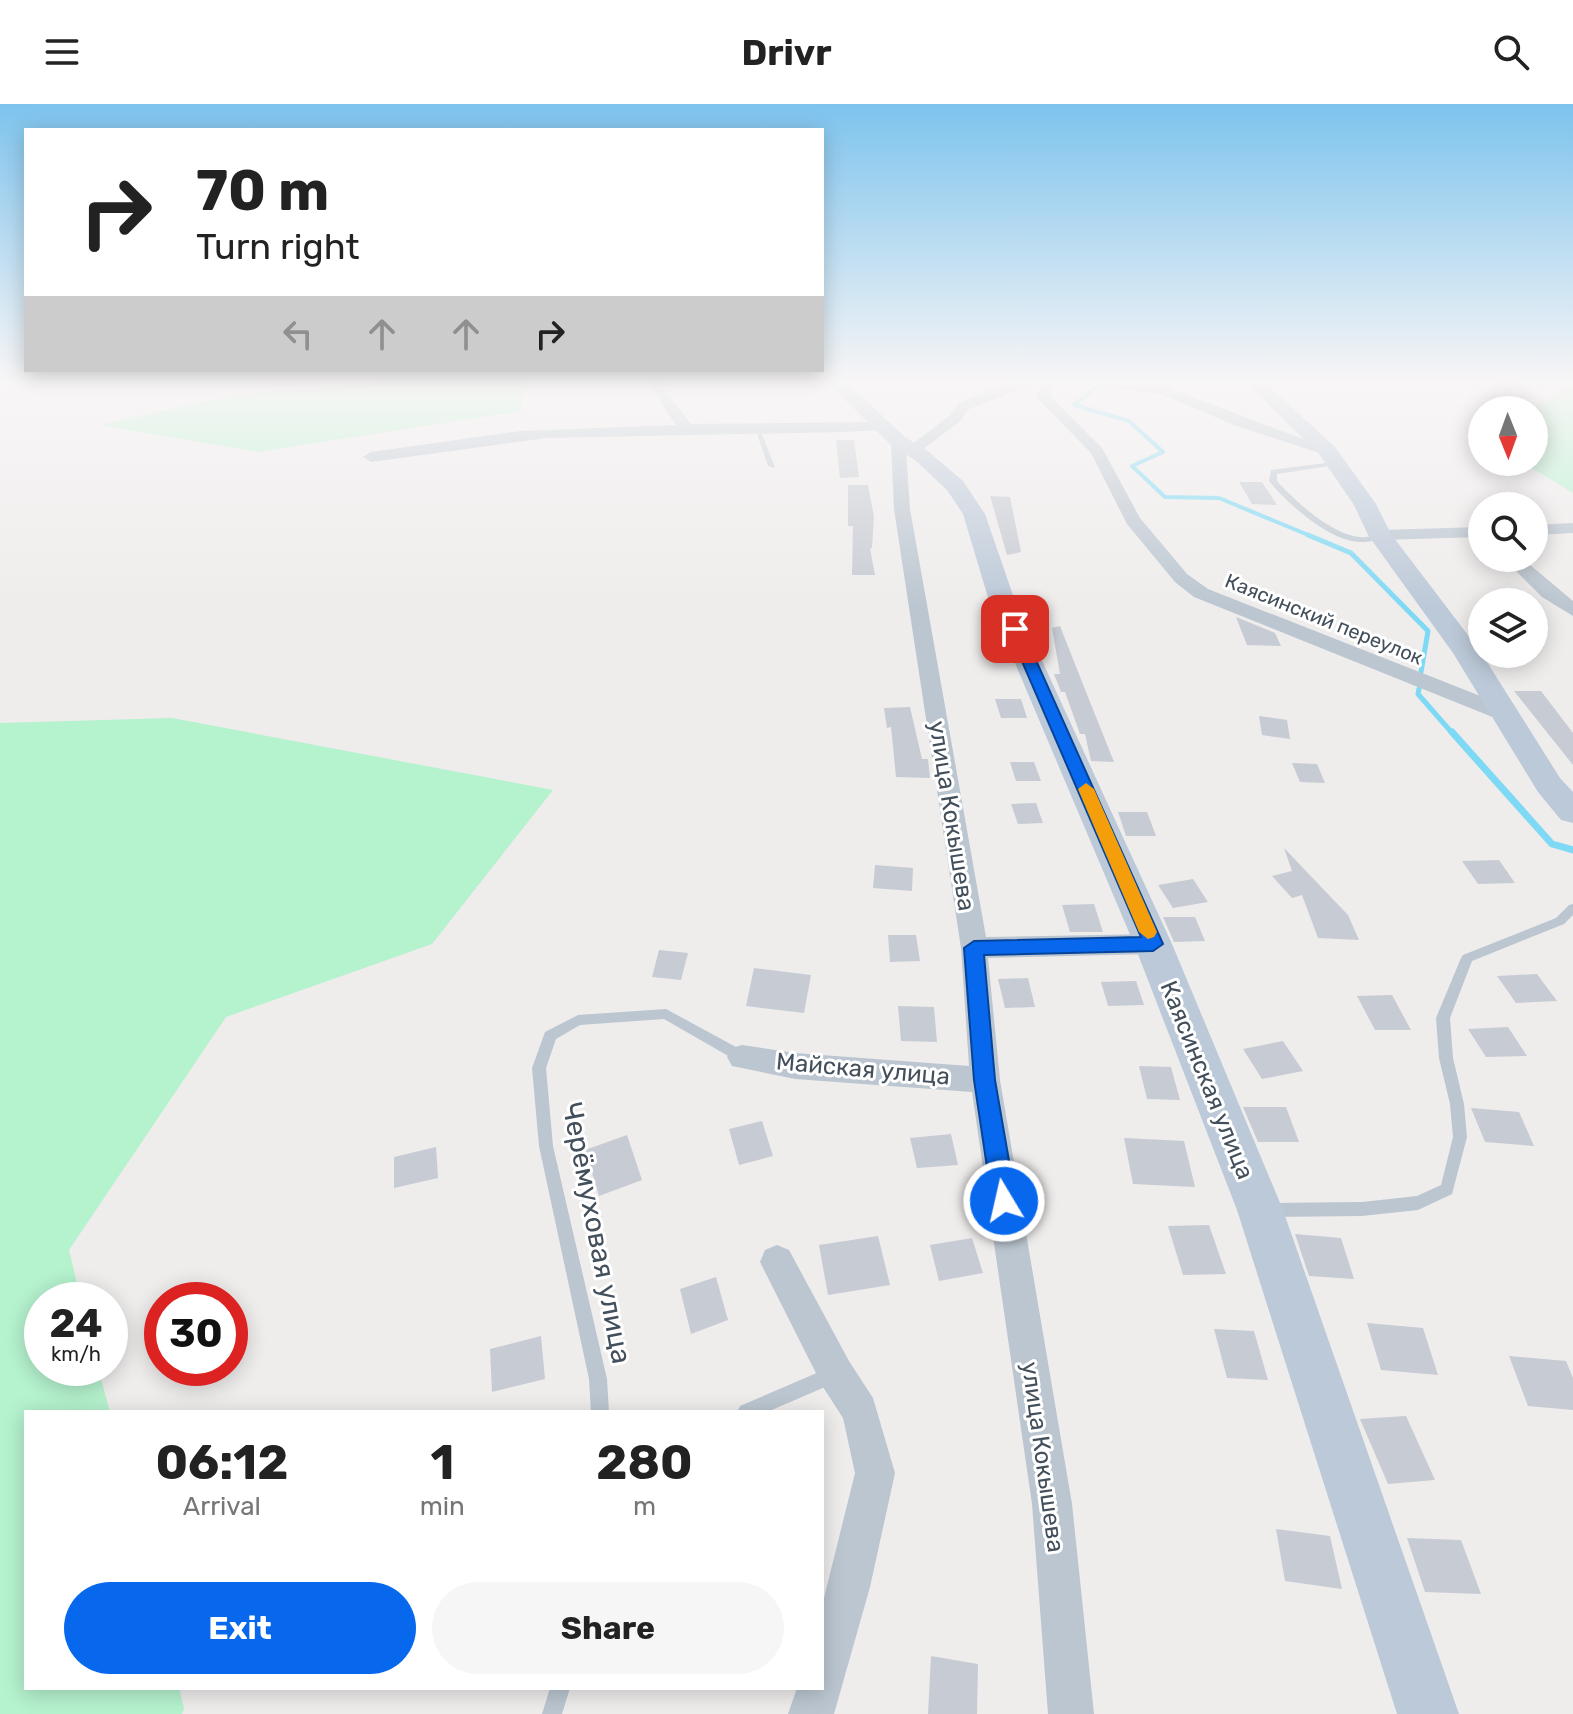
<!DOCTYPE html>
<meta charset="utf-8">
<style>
body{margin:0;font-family:Rubik,sans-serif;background:#f6f6f6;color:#222;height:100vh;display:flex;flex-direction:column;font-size:30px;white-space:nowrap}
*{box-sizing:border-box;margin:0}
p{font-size:26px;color:#767676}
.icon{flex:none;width:44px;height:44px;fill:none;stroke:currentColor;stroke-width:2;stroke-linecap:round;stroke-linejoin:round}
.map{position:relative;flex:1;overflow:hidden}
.details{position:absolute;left:24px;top:1306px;width:800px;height:280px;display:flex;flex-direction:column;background:#fff;border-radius:0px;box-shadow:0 4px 20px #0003}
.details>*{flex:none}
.banner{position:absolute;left:24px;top:24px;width:800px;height:244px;border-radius:0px;box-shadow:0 4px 20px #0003;background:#fff;color:#222;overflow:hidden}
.needle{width:52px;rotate:179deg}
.buttons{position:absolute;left:1468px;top:292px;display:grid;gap:16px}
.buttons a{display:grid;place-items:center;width:80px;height:80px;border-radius:50%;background:#fff;box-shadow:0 4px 20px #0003;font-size:40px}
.speed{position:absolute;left:24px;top:1178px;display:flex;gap:16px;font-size:40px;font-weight:700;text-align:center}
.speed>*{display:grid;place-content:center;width:104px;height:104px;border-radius:50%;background:#fff;box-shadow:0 4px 20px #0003;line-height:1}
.speed small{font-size:20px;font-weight:400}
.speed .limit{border:12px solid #d22;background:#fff;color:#111}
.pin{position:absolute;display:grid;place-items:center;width:68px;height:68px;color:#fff;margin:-34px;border-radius:16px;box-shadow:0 4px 12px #0006}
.me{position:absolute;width:88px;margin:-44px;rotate:351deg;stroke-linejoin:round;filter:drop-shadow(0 0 6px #0008)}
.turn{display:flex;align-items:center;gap:28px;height:168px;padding:0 40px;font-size:36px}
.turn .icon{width:104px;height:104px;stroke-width:2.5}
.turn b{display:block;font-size:56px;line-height:68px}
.lanes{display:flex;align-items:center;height:76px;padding:0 40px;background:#0003;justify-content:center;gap:40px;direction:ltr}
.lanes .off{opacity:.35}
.eta{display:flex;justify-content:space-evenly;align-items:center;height:136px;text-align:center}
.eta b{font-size:48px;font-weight:700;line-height:56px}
.cta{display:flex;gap:16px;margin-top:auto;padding:16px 40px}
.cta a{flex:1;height:92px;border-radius:48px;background:#0868ed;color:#fff;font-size:32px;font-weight:700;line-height:92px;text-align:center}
.cta a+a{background:#f6f6f6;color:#222}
header{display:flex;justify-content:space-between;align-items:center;height:104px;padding:0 40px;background:#fff;font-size:36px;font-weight:700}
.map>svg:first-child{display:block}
.green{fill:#b5f2ce}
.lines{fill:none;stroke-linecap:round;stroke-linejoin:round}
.stream-far2{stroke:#7dd9f4;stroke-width:4}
.stream-far1{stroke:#7dd9f4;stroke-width:5}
.stream{stroke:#7dd9f4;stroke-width:7}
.building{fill:#c7cbd3}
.lane{fill:#bbc6d0;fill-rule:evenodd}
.street{fill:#bbc6d0;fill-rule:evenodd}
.secondary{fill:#bcc9d8;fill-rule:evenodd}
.route{fill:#0868ed;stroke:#05449a;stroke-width:2}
.slow{fill:#f59e0b}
.labels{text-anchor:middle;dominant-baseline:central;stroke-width:6;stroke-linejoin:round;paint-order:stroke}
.far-street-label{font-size:20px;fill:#434f5b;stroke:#fff}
.street-label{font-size:24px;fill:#434f5b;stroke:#fff}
.near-street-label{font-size:28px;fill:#434f5b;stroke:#fff}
</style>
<header><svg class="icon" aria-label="menu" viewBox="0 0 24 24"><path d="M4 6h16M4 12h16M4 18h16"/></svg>Drivr<svg class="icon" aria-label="search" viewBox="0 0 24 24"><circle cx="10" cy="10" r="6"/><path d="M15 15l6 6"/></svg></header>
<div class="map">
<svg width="1573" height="1610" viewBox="0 0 1573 1610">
<rect width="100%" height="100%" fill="#efecec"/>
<path class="green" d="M382,279h140l-1,28 -264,41 -157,-27 131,-30z
M1573,282v107l-51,-31h12v-52h-6z
M172,614l381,72 -121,154 -206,73 -157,233 12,50h-39v68h56l12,44h-84v276h153l5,21 -2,5h-182v-991z"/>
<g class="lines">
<path class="stream-far2" d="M1101,279l-27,22 55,16 34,31 -31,14 33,31 54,1 94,39"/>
<path class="stream-far1" d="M1308,431l43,18 77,78 -7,41
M1419,585l-1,5 35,40"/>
<path class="stream" d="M1452,628l100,112 21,6"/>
</g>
<path class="building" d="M836,336h18l5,37 -19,1z
M1239,378h23l15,23 -25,-1z
M848,381h20l6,32 -2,31h-2l5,27h-23l1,-49h-5z
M990,392l20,1 11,55 -14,3z
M1236,513l39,16 6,13 -34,-1z
M1060,522l26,66 28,70 -23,-1 -6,-27h-5l-15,-42h-4l-7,-18h6l-8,-46z
M1514,587h27l32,42v32z
M995,595h26l6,19h-26z
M910,603l12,52h6l2,19 -34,-1 -5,-50 -4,1 -3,-20z
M1259,612l28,4 3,19 -28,-4z
M1010,658h24l7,19h-25z
M1292,659l25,1 8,19 -25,-1z
M1036,699l7,20 -25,1 -7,-20z
M1118,708h29l9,24h-30z
M1284,744l64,67 11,25 -41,-2 -16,-43 -10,3 -20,-22 20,-5z
M1499,756l16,23 -37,1 -16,-23z
M875,761l38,3 -1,23 -39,-3z
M1193,775l15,23 -35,6 -15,-23z
M1094,800l9,28h-33l-8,-27z
M1163,813h32l10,24 -31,1z
M888,831h28l4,26 -30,1z
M659,846l29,3 -7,27 -29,-3z
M754,864l57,7 -7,38 -58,-7z
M1537,870l20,27 -41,2 -19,-27z
M1028,874l7,29 -30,1 -7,-29z
M1136,877l8,24 -36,1 -7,-24z
M1392,891l19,35h-36l-18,-34z
M898,902l36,1 3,35 -36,-1z
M1508,923l19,29 -41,1 -18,-28z
M1283,937l20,30 -41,8 -19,-30z
M1139,962l32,1 9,33 -33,-1z
M1243,1003h43l13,35h-41z
M1471,1004l48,4 15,34 -49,-4z
M762,1017l11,35 -34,9 -10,-36z
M951,1030l7,31 -41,3 -7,-30z
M627,1031l15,45 -43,16 -14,-46z
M1124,1034l60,3 11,46 -62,-3z
M436,1043l2,31 -44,10v-31z
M1209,1121l17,49 -43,1 -15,-49z
M1295,1130l46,4 13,41 -45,-3z
M878,1132l12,49 -62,10 -9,-50z
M972,1134l11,35 -44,8 -9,-36z
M716,1173l12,43 -37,14 -11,-45z
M1367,1219l56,5 15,47 -57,-5z
M1214,1225l40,2 14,49 -41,-2z
M541,1232l4,43 -53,13 -2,-43z
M1509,1252l57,5 7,17v32l-45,-4z
M1406,1312l29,64 -47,4 -28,-65z
M1276,1425l54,7 12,53 -57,-8z
M1407,1434l54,2 20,54 -56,-2z
M931,1552l47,8 -1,50h-49z"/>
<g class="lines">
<path class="lane" d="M755,324l5,1 15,39 -7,-2z
M1334,358l4,2 -2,1 -59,9v7c18,20 56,55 84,56 7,1 13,-2 19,-4l4,2 -1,2c-6,2 -12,5 -19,5 -32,2 -76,-38 -95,-61l2,-11z
M1573,800v11l-9,9 -92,37 -22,57 3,40 11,46 3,33 -15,57 -34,16 -56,6 -95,1 -5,-2 -3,-5 3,-5 5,-2 95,-1 55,-6 24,-11 12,-48 -3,-33 -11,-46 -3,-40 25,-60 2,-3 93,-37 13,-13z
M666,905l81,44 2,4 -2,4 -5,2 -5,-2 -73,-42 -84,6 -24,14 -10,29 7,78 54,233 2,33h-18l-2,-33 -50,-233 -7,-78 13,-36 33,-17z
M833,1262l6,3 3,6 -3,6 -72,31h-30l3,-6z
M550,1584h20l-8,26h-20z"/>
<path class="street" d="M647,279h12l32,41 191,-2 7,4 -7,4 -39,2 -297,6 -175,24 -8,-5 8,-5 150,-21 155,-6z
M1016,279h22l-69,26 -10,13 -41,31 -12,-2 4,58 76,428 167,-3 9,3 4,7 -4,7 -9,3 -165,4 12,122 72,424 22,210h-46l-16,-210 -60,-412 -177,-13 -63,-13 -5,-9 5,-9 10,-3 53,8 174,13 -8,-118 -67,-439 -3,-68 7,-4 5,1 3,11 43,-33 10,-13 34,-15z
M1042,279h12l-4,13 52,52 38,70 47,56 21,15 303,119 3,5 -3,5h-16l-301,-121 -19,-15 -48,-58 -36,-71 -53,-54 -2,-3z
M1096,279l60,3v-3h12l3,6 164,62 -7,4 -5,-1 -86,-28 -75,-31 -59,-8z
M1573,419v10l-39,2v-10z
M1482,423v10l-102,3 -8,-5 8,-5z
M1503,454h19l51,43v15l-31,-19z
M777,1141l12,5 60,111 24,37 22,75 -25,114 -36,127h-46l9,-26h25v-82l33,-133 -12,-55 -20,-31 -63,-125 5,-12z"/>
<path class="secondary" d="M828,279h19l58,54 24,15 34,29 22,33 31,90 156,340 111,266 176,504h-62l-160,-504 -103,-266 -144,-340 -27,-90 -16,-24 -32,-30 -24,-15z
M1246,279h19l70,64 41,57 15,30 89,117 80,127 13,14v31l-12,-3 -23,-28 -85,-139 -85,-118 -14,-30 -35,-51z"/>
</g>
<linearGradient id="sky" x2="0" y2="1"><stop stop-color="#7dc3ed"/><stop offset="0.55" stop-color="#f8f6f6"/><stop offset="1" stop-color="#f8f6f6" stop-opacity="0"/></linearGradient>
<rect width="1573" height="504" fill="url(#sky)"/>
<path class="route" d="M1015,521l7,4 141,315 -10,7 -169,4 11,125 21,121 -4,8 -8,3 -8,-3 -4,-8 -18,-121 -10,-132 10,-7 167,-4 -133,-308z"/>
<path class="slow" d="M1086,679l8,6 63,143 -3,5 -6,2 -9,-7 -61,-143z"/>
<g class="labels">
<g class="far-street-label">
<text transform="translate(1324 515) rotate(22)">Каясинский переулок</text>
</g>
<g class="street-label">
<text transform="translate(952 712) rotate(81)">улица Кокышева</text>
<text transform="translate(863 965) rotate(5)">Майская улица</text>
<text transform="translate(1207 976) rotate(68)">Каясинская улица</text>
<text transform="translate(1043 1353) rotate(82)">улица Кокышева</text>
</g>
<g class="near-street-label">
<text transform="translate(597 1129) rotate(79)">Черёмуховая улица</text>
</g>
</g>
</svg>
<div class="buttons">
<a><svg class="needle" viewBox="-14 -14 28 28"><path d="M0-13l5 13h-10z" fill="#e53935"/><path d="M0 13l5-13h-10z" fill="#767676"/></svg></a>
<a><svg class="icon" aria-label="search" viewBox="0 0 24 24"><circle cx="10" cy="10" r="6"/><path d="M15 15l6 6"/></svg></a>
<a><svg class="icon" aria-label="layers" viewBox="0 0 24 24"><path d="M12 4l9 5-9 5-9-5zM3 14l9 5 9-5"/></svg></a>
</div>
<div class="speed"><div>24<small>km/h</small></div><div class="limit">30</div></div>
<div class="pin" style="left:1015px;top:525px;background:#d93025"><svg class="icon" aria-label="arrive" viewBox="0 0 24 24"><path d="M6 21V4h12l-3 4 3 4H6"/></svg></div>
<svg class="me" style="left:1004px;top:1097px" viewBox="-20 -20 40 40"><circle r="17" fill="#0868ed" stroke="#fff" stroke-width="3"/><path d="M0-11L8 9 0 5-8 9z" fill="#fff"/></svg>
<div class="banner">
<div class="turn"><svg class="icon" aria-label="right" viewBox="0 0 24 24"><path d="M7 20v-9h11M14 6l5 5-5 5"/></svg><div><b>70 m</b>Turn right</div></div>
<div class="lanes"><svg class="icon off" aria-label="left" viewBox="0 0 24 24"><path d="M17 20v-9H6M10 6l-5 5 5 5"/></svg><svg class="icon off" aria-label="ahead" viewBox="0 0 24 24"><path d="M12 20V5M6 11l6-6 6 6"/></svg><svg class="icon off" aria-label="ahead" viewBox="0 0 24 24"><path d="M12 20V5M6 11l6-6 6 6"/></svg><svg class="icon" aria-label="right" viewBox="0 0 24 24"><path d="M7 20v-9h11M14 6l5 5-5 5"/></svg></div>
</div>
<section class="details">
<div class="eta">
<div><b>06:12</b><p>Arrival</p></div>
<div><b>1</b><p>min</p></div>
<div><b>280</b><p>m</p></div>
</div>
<div class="cta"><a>Exit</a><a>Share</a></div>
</section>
</div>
